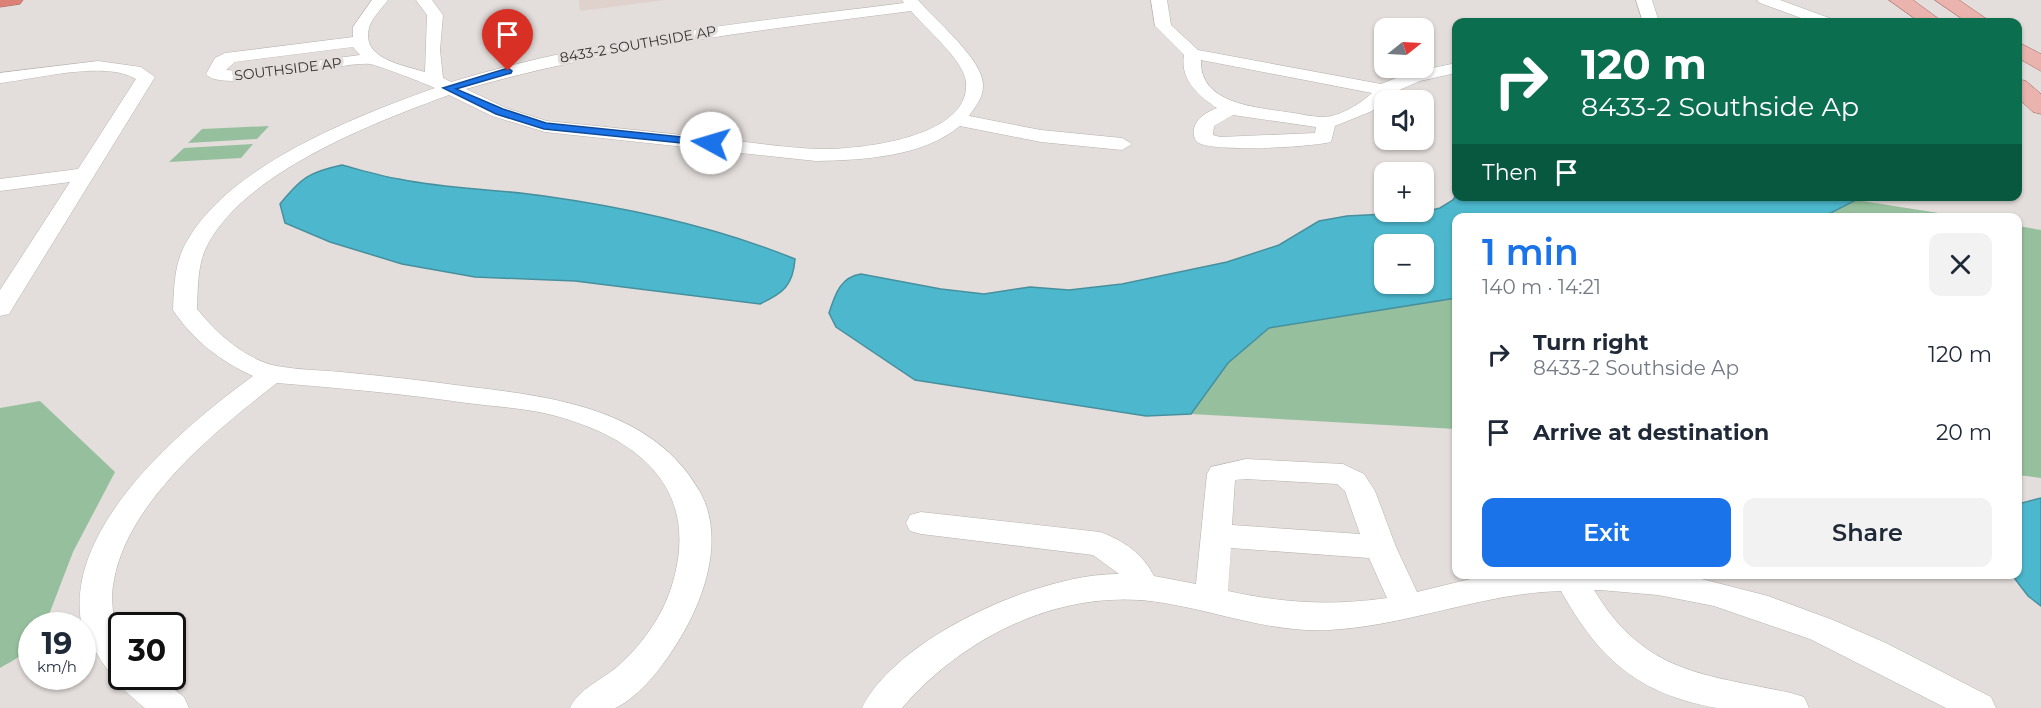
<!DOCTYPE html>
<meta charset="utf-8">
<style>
body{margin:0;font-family:Montserrat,sans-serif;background:#f2f2f3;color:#1f2937;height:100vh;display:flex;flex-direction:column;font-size:22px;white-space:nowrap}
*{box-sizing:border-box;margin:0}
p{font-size:20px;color:#747a83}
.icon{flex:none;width:33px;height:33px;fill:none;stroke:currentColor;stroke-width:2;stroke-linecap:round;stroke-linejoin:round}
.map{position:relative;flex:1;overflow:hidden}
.panel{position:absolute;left:1452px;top:213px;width:570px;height:366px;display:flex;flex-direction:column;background:#fff;border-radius:12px;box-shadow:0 2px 4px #0004}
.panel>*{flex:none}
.banner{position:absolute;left:1452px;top:18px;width:570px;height:183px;border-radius:12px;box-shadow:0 2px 4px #0004;background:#0b6e4f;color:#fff;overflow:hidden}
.needle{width:39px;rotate:72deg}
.buttons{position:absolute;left:1374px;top:18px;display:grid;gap:12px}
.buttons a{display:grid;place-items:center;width:60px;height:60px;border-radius:12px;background:#fff;box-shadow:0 2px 4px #0004;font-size:30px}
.speed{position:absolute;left:18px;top:612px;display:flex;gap:12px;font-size:30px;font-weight:700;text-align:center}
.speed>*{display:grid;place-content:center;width:78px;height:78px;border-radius:50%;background:#fff;box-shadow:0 2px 4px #0004;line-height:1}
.speed small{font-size:15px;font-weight:400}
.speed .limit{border:3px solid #111;border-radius:9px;background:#fff;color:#111}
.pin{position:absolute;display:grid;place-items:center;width:51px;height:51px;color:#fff;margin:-62px -26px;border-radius:50% 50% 50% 0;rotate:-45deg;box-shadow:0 0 6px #0007}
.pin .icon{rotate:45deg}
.me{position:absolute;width:66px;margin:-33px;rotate:276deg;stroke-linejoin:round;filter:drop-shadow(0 0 4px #0008)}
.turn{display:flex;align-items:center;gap:21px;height:126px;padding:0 30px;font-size:27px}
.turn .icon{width:78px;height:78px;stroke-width:2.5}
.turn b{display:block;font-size:42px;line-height:51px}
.then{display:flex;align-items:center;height:57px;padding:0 30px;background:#0003;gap:12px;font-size:22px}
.round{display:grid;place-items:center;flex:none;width:63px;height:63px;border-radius:12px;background:#f2f2f3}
.head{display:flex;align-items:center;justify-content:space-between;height:102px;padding:0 30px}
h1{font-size:36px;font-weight:600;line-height:45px;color:#1a73e8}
.cta{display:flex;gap:12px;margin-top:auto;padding:12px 30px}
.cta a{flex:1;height:69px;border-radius:12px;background:#1a73e8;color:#fff;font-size:24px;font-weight:600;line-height:69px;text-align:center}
.cta a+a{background:#f2f2f3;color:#1f2937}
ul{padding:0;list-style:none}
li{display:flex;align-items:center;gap:18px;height:78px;padding:0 30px}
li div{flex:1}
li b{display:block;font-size:22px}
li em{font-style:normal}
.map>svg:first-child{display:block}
.built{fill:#dfd1cc}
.green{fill:#96c09d}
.water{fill:#4db8cd;stroke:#46909e;stroke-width:1.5;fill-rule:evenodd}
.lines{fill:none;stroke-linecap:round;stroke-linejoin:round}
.street-casing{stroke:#b7b1af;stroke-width:1}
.primary-casing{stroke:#a2655e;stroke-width:1}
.highway-casing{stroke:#a2655e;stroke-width:1}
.street{fill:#fff;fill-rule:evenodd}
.primary{fill:#eab3ad;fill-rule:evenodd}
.highway{fill:#dc8176;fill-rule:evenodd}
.route{fill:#1a73e8;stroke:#114b97;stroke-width:1.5}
.labels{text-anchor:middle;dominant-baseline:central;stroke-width:6;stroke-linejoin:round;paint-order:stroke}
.far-street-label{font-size:14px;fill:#353231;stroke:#e3dddb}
</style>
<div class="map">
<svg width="2041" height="708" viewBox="0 0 2041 708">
<rect width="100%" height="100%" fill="#e3dddb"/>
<path class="built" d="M579,0h85l-84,11z"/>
<path class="green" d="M269,126l-12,13 -69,4 14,-14z
M253,144l-12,14 -72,4 15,-14z
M1856,200l108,17h-143z
M2018,226l23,4v248l-23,-3z
M1456,298v131l-265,-15 37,-51 41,-35z
M40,401l75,71 -42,80 -28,73 -13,1c0,26 -11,30 -32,42v-260z"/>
<path class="water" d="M342,165c19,5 38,11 57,14 47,10 97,10 145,17 86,12 170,30 251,63 -2,27 -12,34 -35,45l-185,-23 -100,-4 -73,-13 -72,-22 -45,-19 -5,-19c21,-26 29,-32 62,-39z
M1456,195l394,1 6,4 -35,18h-365v80l-187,30 -41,35 -37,51 -45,2 -231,-36 -79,-53 -7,-14c6,-18 11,-36 32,-39l80,15 43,5 46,-7 39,3 53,-6 105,-22 52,-17 40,-24 28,-5 77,-4 16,-4 13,-8zM1384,244h40v40h-40z
M2041,498v108l-13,-10 -16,-21 6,-1v-70z"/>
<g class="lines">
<g class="street-casing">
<path id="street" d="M372,0h16c-6,8 -17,19 -19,28 -8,31 34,37 56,44l2,-57 -11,-15h16l11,15 -3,35 3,28 8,4c148,-45 301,-60 453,-79l-2,-3h16c16,19 67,61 65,86 0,12 -8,21 -14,30l72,14 81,8 10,6 -10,6 -81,-8 -81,-16c-38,31 -96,34 -144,35l-271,-29 -53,-16 -43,-21c-74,27 -210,79 -244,155 -8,19 -7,40 -8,59 19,24 49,51 80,57 21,4 43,4 64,6 43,4 87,9 130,15 85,10 183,23 229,105 28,51 0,119 -30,162 -11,17 -35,46 -55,54 -11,0 -32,0 -45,0 9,-19 31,-28 47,-41 22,-19 42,-46 52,-73 35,-98 -22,-153 -113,-178 -29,-8 -59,-9 -89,-13 -63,-9 -126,-15 -190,-20 -61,47 -153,121 -164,203 -2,10 0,32 3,41 1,3 4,5 5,8 4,11 1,29 1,41h35l27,21 5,11h-44c-24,-19 -37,-35 -52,-61 -4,-6 -9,-13 -11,-20 -21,-98 101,-200 171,-251 -33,-15 -60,-36 -80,-66 1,-20 1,-40 9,-59 38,-83 172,-134 253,-163 -11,-5 -55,-22 -65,-24 -29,-3 -148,31 -164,10l9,-16 10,-5 128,-16v-10zM911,11c14,17 53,49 55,71 5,57 -111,68 -148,67 -30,-1 -61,-6 -91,-9 -60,-7 -120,-13 -180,-19l-41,-13 -40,-19c146,-42 295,-59 445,-78zM353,47l7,8 -122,16 -12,-1 9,-8z
M1151,0h16l4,25 27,25 183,34 28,-11 47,-10v10l-36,8 -30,13 -18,17 -37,15 -4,16c-20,5 -119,11 -134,0 -3,-3 -4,-9 -3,-13 2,-11 13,-17 23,-21 -19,-13 -37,-28 -33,-53l-29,-29zM1201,60l171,33c-12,11 -33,24 -49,24 -12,0 -25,-4 -37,-5 -30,-5 -87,-8 -85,-52zM1233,115l83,12 -1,6 -95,4 -7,-2 1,-9z
M1636,0h16l7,22h-16z
M1757,0h23l52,19 2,3h-22l-52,-19z
M98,61l43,6 14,10 -143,232 -3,5 -9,2v-26l70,-108 -70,9v-12l78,-10 58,-90c-31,-19 -100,0 -136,4v-10z
M1246,459l97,5 21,10 11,17 21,56 21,45 74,-18h191l86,22 65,24 53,23 105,54 5,11h-50l-136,-69 -96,-33 -56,-11 -58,-5h-6c51,84 109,84 197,103l13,4 5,11c-30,0 -63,0 -92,0 -79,-14 -118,-49 -156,-117 -79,2 -153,35 -232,39 -57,3 -110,-18 -165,-27 -98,-17 -198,31 -262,105h-40c35,-72 180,-135 257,-134l-26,-19 -172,-21 -11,-3 -4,-8 4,-8 11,-3 179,20c23,8 43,22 54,44l42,8 11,-110 4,-7zM1246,479l91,5 8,7 15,43 -128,-9 3,-45zM1231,548l138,10 18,40c-55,8 -105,5 -159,-7z"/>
</g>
<g class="primary-casing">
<path id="primary" d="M1889,0h24l30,22h-23z
M1935,0h24l32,22h-24z
M2018,42l23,12v17l-23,-13z
M2018,79l8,2 15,13v20l-8,-2 -15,-14z"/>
</g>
<g class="highway-casing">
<path id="highway" d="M0,0h23l-3,4 -20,3z"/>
</g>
<use href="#street" class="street"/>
<use href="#primary" class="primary"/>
<use href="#highway" class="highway"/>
</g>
<path class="route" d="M508,68l4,3 -1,2 -55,16 47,20 43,14 165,17 5,3 -5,3 -167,-17 -48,-15 -53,-26z"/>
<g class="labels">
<g class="far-street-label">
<text transform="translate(638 44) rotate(-10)">8433-2 SOUTHSIDE AP</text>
<text transform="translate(288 69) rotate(-7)">SOUTHSIDE AP</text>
</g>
</g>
</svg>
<div class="buttons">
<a><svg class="needle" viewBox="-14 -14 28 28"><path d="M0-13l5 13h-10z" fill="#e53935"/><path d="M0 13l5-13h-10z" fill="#747a83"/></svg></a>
<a><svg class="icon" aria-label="sound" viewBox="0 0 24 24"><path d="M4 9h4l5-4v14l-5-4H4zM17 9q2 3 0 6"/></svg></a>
<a>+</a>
<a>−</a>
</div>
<div class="speed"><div>19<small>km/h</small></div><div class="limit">30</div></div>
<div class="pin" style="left:508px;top:71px;background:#d93025"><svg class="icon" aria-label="arrive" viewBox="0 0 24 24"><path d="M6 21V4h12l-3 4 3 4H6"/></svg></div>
<svg class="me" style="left:711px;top:143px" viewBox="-20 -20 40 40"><circle r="19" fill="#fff"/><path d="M0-13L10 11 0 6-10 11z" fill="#1a73e8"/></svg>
<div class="banner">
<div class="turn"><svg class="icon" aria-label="right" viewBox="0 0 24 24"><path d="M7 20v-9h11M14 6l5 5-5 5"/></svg><div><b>120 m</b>8433-2 Southside Ap</div></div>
<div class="then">Then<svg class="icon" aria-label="arrive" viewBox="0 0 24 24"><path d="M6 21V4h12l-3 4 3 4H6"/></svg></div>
</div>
<section class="panel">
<div class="head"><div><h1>1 min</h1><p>140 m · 14:21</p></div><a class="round"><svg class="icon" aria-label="close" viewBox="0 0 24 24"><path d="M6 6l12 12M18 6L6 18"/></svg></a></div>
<ul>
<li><svg class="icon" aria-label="right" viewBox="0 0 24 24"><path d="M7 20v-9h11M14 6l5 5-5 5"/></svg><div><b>Turn right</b><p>8433-2 Southside Ap</p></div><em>120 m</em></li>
<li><svg class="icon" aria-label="arrive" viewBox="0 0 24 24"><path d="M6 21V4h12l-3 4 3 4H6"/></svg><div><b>Arrive at destination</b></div><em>20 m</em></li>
</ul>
<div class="cta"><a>Exit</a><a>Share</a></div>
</section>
</div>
